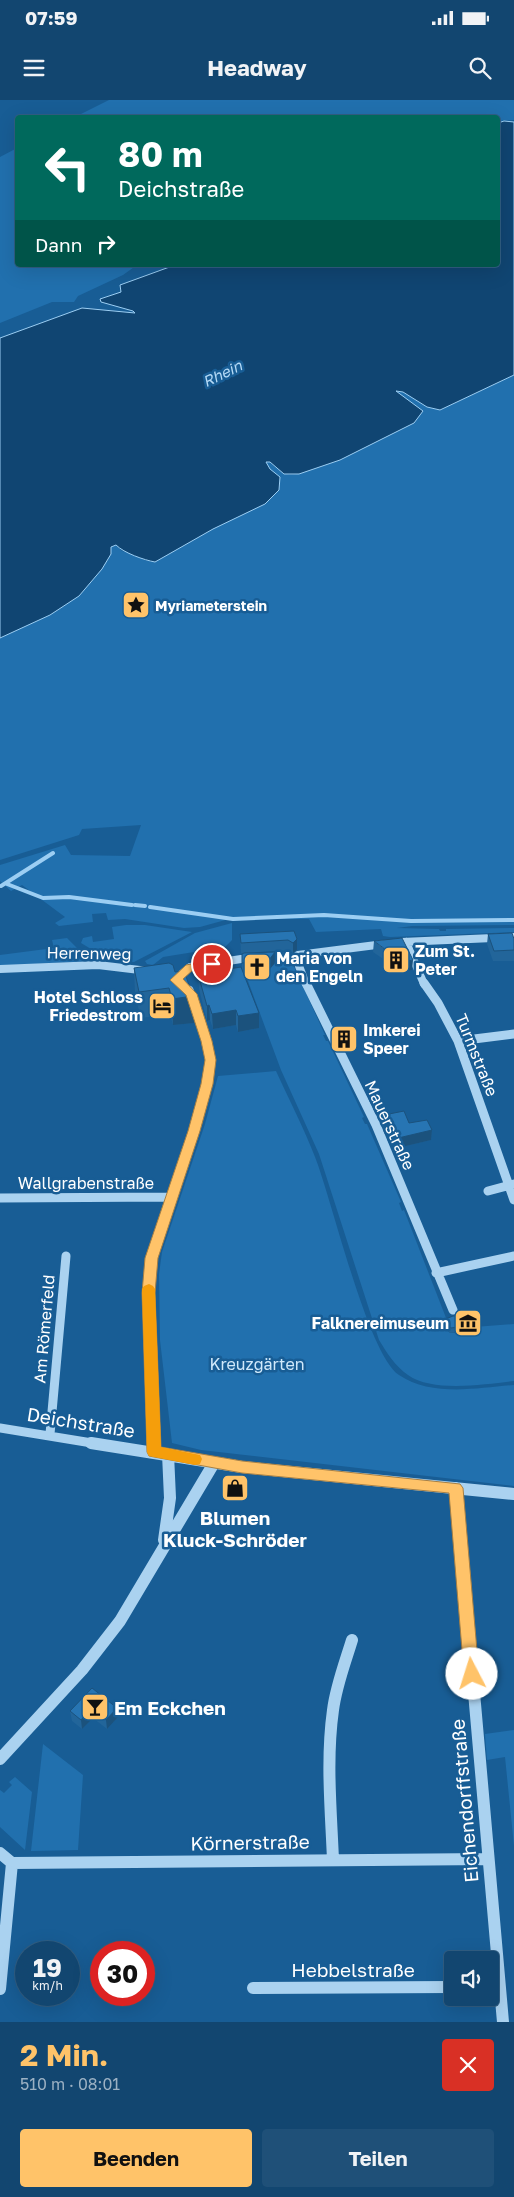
<!DOCTYPE html>
<html lang="de">
<meta charset="utf-8">
<style>
body{margin:0;font-family:"Golos Text",sans-serif;background:#1f5078;color:#f1f3f6;height:100vh;display:flex;flex-direction:column;font-size:19px;white-space:nowrap}
*{box-sizing:border-box;margin:0}
p{font-size:16px;color:#9cb1c3}
.icon{flex:none;width:28px;height:28px;fill:none;stroke:currentColor;stroke-width:2;stroke-linecap:round;stroke-linejoin:round}
.map{position:relative;height:1922px;overflow:hidden}
.sheet{display:flex;flex-direction:column;background:#124670;flex:1}
.sheet>*{flex:none}
.top-card{position:absolute;left:15px;top:15px;width:485px;height:152px;border-radius:5px;box-shadow:0 5px 20px #0002,0 0 0 1px #315e83;background:#00695c;color:#fff;overflow:hidden}
.controls{position:absolute;left:444px;top:1851px;display:grid;gap:10px}
.controls a{display:grid;place-items:center;width:55px;height:55px;border-radius:5px;background:#124670;box-shadow:0 5px 20px #0002,0 0 0 1px #315e83;font-size:25px}
.speed{position:absolute;left:15px;top:1841px;display:flex;gap:10px;font-size:25px;font-weight:700;text-align:center}
.speed>*{display:grid;place-content:center;width:65px;height:65px;border-radius:50%;background:#124670;box-shadow:0 5px 20px #0002,0 0 0 1px #315e83;line-height:1}
.speed small{font-size:12px;font-weight:400}
.speed .limit{border:8px solid #d22;background:#fff;color:#111}
.pin{position:absolute;display:grid;place-items:center;width:42px;height:42px;color:#fff;margin:-21px;border:2px solid #fff;border-radius:50%;box-shadow:0 1px 5px #0007}
.me{position:absolute;width:55px;margin:-28px;rotate:355deg;stroke-linejoin:round;filter:drop-shadow(0 0 4px #0008)}
.turn{display:flex;align-items:center;gap:18px;height:105px;padding:0 20px;font-size:22px}
.turn .icon{width:65px;height:65px;stroke-width:2.5}
.turn b{display:block;font-size:35px;line-height:42px}
.then{display:flex;align-items:center;height:48px;padding:0 20px;background:#0003;gap:10px;font-size:19px}
.round{display:grid;place-items:center;flex:none;width:52px;height:52px;border-radius:5px;background:#1f5078}
.head{display:flex;align-items:center;justify-content:space-between;height:85px;padding:0 20px}
h1{font-size:30px;font-weight:700;line-height:38px;color:#ffc369}
.action{display:flex;gap:10px;margin-top:auto;padding:10px 20px}
.action a{flex:1;height:58px;border-radius:5px;background:#ffc369;color:#111;font-size:20px;font-weight:700;line-height:58px;text-align:center}
.action a+a{background:#1f5078;color:#f1f3f6}
.status{display:flex;justify-content:space-between;align-items:center;height:35px;padding:0 25px;background:#124670;direction:ltr}
.status svg{height:14px;fill:currentColor}
header{display:flex;justify-content:space-between;align-items:center;height:65px;padding:0 20px;background:#124670;font-size:22px;font-weight:700}
.map>svg:first-child{display:block}
.green{fill:#2170ae}
.water{fill:#104572;stroke:#9ccef3}
.lines{fill:none;stroke-linecap:round;stroke-linejoin:round}
.stream{stroke:#9ccef3;stroke-width:4}
.minor-far2{stroke:#aad2f0;stroke-width:8}
.minor-far1{stroke:#aad2f0;stroke-width:9}
.minor{stroke:#aad2f0;stroke-width:12}
.wall{fill:#22659a}
.shaded-wall{fill:#1b527d}
.building{fill:#2775b3;stroke:#1b527d}
.route{fill:#ffc369;stroke:#a67f44}
.slow{fill:#f59e0b}
.labels{text-anchor:middle;dominant-baseline:central;stroke-width:5;stroke-linejoin:round;paint-order:stroke}
.far-poi-label{font-size:14px;font-weight:bold;fill:#fff;stroke:#185d95;text-anchor:start}
.far-water-label{font-size:15px;font-style:italic;fill:#b6dbf7;stroke:#185d95}
.poi-label{font-size:16px;font-weight:bold;fill:#fff;stroke:#185d95;text-anchor:start}
.street-label{font-size:16px;fill:#fff;stroke:#185d95}
.park-label{font-size:16px;fill:#d0e9fb;stroke:#185d95}
.near-street-label{font-size:19px;fill:#fff;stroke:#185d95}
.near-poi-label{font-size:19px;font-weight:bold;fill:#fff;stroke:#185d95}
</style>
<div class="status"><b>07:59</b><svg viewBox="0 0 49 12"><path d="M0 12V9h3v3zM5 12V6h3v6zM10 12V3h3v9zM15 12V0h3v12zM26 1h20v11H26zM47 4h2v5h-2z"/></svg></div>
<header><svg class="icon" aria-label="menu" viewBox="0 0 24 24"><path d="M4 6h16M4 12h16M4 18h16"/></svg>Headway<svg class="icon" aria-label="search" viewBox="0 0 24 24"><circle cx="10" cy="10" r="6"/><path d="M15 15l6 6"/></svg></header>
<div class="map">
<svg width="514" height="1922" viewBox="0 0 514 1922">
<rect width="100%" height="100%" fill="#185d95"/>
<path class="green" d="M109,0h405v20l-16,1 -1,-4h-422z
M17,48l1,117h119l-14,10 -45,21 -4,6h-22l-52,21v-166z
M514,275v550l-102,1 -15,2 42,1 1,2h6v-2l68,-1v4l-124,5 -7,-1 -2,-7 -65,3 -7,-13h-80l-29,8 -16,1 -59,-9 -17,1 -2,-7 -14,1 1,8 -34,4 -4,-3 10,-6 -43,-32 -11,6 -11,-10v-16l65,-20 6,10 59,1 11,-31 -59,4 -3,6 -79,25v-222l110,-91 6,-2 6,6 9,2 13,7 10,2 41,-24 74,-69 -4,-7h4l15,12 7,1 7,-1 42,-14 58,-66 -3,-3 8,1 24,15 13,3z
M232,823v17l-7,7 -62,10 -10,8 -6,-1 -2,-3 50,-28z
M126,825h19l47,7 -58,30 -14,-1 -19,-6 -20,-12 2,-5 9,-2 1,6 21,-3 -2,-12z
M67,838l13,13 -2,2 11,4v4l-89,5v-11l54,-7 -2,-8z
M289,858l2,2 34,75h-2l3,6h2l36,76 -2,1 3,6h2l34,78 -2,1 3,8 2,-1 44,113 -2,6 4,4h6l5,-5 53,-4v57c-28,3 -81,12 -106,-6 -13,-9 -21,-22 -29,-35l-60,-186 -38,-84 -36,-97 23,-3 -2,-8z
M276,971c13,29 28,57 39,86 17,43 53,198 84,218 32,22 79,13 115,10v101l-313,-36 -29,-7 -12,-103 -1,-66 3,-22 43,-128 13,-48z
M514,1630v116l-9,-89 -18,3 -2,-26z
M43,1644l40,31 -5,75 -47,1z
M15,1677l17,15 -7,58 -25,-23v-37l4,3 8,-8 -3,-3z"/>
<path class="water" d="M504,21l10,1v253l-74,35 -13,-3 -24,-15 -7,-1 27,20 -9,12 -74,37 -41,14h-15l-14,-12h-4l4,7 10,8 -1,13 -14,14 -52,25 -58,33c-11,-2 -31,-9 -39,-17l-5,2v7l-9,15 -23,27 -29,19 -50,23v-300l82,-30 53,5 -2,-2 -32,-9 -1,-3 21,-7 -1,-7 55,-20h323v-142z"/>
<g class="lines">
<path class="stream" d="M7,784l36,14 26,-1 63,8
M1,786l52,-33
M135,805l10,1
M150,807l83,12 91,-4 87,6 103,-1"/>
<path class="minor-far2" d="M402,842l112,-5
M406,842l18,42
M298,855l86,-11
M300,855l-1,11 7,18
M264,857l24,-1
M0,869l98,-4 50,6
M176,879l14,-12 51,-8"/>
<path class="minor-far1" d="M306,883l70,142 77,185
M424,883l14,20 20,38 56,159
M458,941l56,-7
M488,1091l26,-7
M0,1098l171,-1
M436,1173l78,-17
M0,1328l98,16
M50,1334l16,-178
M154,1344l-5,-151 2,-35 43,-127 13,-47 3,-24 -3,-19 -18,-51"/>
<path class="minor" d="M91,1343l151,24 272,27
M154,1343v8
M456,1388l47,534
M164,1440l6,-42 -2,-44
M0,1659l82,-89 38,-49 94,-158
M0,1753l12,10
M333,1760c-2,-50 -7,-100 0,-150 3,-24 12,-47 19,-70
M12,1763l476,-4
M253,1888l199,-1
M0,1889l12,-126"/>
</g>
<path class="wall" d="M240,834l57,5v11l-4,3 -5,-3 -40,3 27,-1v11l-6,7 -26,3 16,55 -21,4 -2,-7 -23,4 -3,-9 -3,1 -8,-32 -1,-15 44,-4v-16l2,-1h-3z
M488,834l26,5v22h-21l-6,-17z
M374,841l38,29 -17,3 -3,-8 -19,-13z
M134,868l41,4 18,24 1,27 -21,2 -3,-11 -29,4 -6,-23z
M338,928l16,10v5l-10,2 -6,-12z
M384,1015l48,15 -1,10 -38,9 -10,-23z
M465,1216l-1,5 -6,11 -8,1 -7,-8v-5z
M92,1588l25,20 1,9 -11,12 -14,-11 -11,11 -10,-8 -2,-10z"/>
<path class="shaded-wall" d="M297,839v11l-4,3v-10z
M275,852v11l-6,7v-10z
M413,860l-1,10 -17,3 1,-10z
M193,896l1,27 -21,2 -1,-26z
M209,905l1,15 -3,1v-15z
M236,910v15l-23,4 -1,-15z
M259,913v15l-21,4v-16z
M354,938v5l-10,2v-5z
M432,1030l-1,10 -38,9 1,-10z
M465,1216l-1,5 -6,11 1,-5z
M91,1608l2,10 -11,11 -1,-9z
M117,1608l1,9 -11,12 -1,-9z"/>
<path class="building" d="M294,831l3,8 -4,4 -5,-3 -47,3 -1,-9z
M512,833l2,6v11l-20,1 -6,-17z
M402,838l11,22 -17,3 -3,-8 -19,-14z
M275,852l-6,8 -27,3v-9l2,-1z
M169,863l4,2 2,7 9,-1 9,25 -21,3 -3,-11 -30,4 -5,-24z
M241,867l18,46 -21,3 -2,-6 -24,4 -3,-9 -2,1 -9,-32z
M348,926l6,12 -10,2 -6,-12z
M404,1011l5,12 18,-3 5,10 -38,9 -10,-24z
M453,1216h12l-6,11 -8,1 -8,-8z
M92,1588l25,20 -11,12 -15,-12 -10,12 -11,-9z"/>
<path class="route" d="M212,860l3,1 2,3 -2,2 -22,4 -10,9 14,15 15,47 4,19 -3,24 -13,47 -42,127 -3,35 6,154 81,14 218,23 3,4 16,186 -2,4 -5,3 -6,-3 -2,-4 -15,-181 -207,-20 -88,-16 -5,-1 -2,-4 -5,-159 3,-35 43,-127 13,-47 4,-24 -4,-19 -15,-46 -16,-15 16,-15z"/>
<path class="slow" d="M149,1184l4,2 2,3 6,158 39,8 2,4 -2,5 -5,1 -41,-8 -5,-1 -2,-4 -5,-163 2,-3z"/>
<defs>
<g id="sight-square" transform="scale(1.4375)"><rect x="-9" y="-9" width="18" height="18" rx="4" fill="#ffc369" stroke="#185d95"/><path d="M0-6L1.8-2.2L6-1.7L2.9 1.2L3.7 5.4L0 3.3L-3.7 5.4L-2.9 1.2L-6-1.7L-1.8-2.2Z" fill="#111"/></g>
<g id="building-square" transform="scale(1.4375)"><rect x="-9" y="-9" width="18" height="18" rx="4" fill="#ffc369" stroke="#185d95"/><path d="M-4-6H4V6H1V3H-1V6H-4ZM-2.5-4.3h1.7v1.8h-1.7ZM.8-4.3h1.7v1.8H.8ZM-2.5-1h1.7V.8h-1.7ZM.8-1h1.7V.8H.8Z" fill="#111"/></g>
<g id="church-square" transform="scale(1.4375)"><rect x="-9" y="-9" width="18" height="18" rx="4" fill="#ffc369" stroke="#185d95"/><path d="M-1.2-6h2.4v3.5h3.3v2.4h-3.3V6h-2.4V-.1h-3.3v-2.4h3.3Z" fill="#111"/></g>
<g id="hotel-square" transform="scale(1.4375)"><rect x="-9" y="-9" width="18" height="18" rx="4" fill="#ffc369" stroke="#185d95"/><path d="M-6-4.5h1.5V1H6V5H4.5V3h-9V5H-6ZM-4 0a1.8 1.8 0 1 1 3.6 0ZM.5 0V-2.5h3Q6-2.5 6 0Z" fill="#111"/></g>
<g id="museum-square" transform="scale(1.4375)"><rect x="-9" y="-9" width="18" height="18" rx="4" fill="#ffc369" stroke="#185d95"/><path d="M0-6L6-3V-2H-6V-3ZM-5-1h2V3h-2ZM-1-1h2V3h-2ZM3-1h2V3H3ZM-6 4H6V6H-6Z" fill="#111"/></g>
<g id="shop-square" transform="scale(1.4375)"><rect x="-9" y="-9" width="18" height="18" rx="4" fill="#ffc369" stroke="#185d95"/><path d="M-5-2.5h2.3a2.7 3.5 0 0 1 5.4 0H5L5.5 6h-11ZM-1.5-2.5h3a1.5 2.3 0 0 0-3 0Z" fill="#111"/></g>
<g id="bar-square" transform="scale(1.4375)"><rect x="-9" y="-9" width="18" height="18" rx="4" fill="#ffc369" stroke="#185d95"/><path d="M-6-5H6L.8 .8V4.5H3.5V6h-7V4.5H-.8V.8Z" fill="#111"/></g>
</defs>
<g fill-rule="evenodd">
<use href="#sight-square" x="136" y="505"/>
<use href="#building-square" x="396" y="860"/>
<use href="#church-square" x="257" y="867"/>
<use href="#hotel-square" x="162" y="906"/>
<use href="#building-square" x="344" y="939"/>
<use href="#museum-square" x="468" y="1223"/>
<use href="#shop-square" x="235" y="1388"/>
<use href="#bar-square" x="95" y="1607"/>
</g>
<g class="labels">
<g class="far-poi-label">
<text x="155" y="505">Myriameterstein</text>
</g>
<g class="far-water-label">
<text transform="translate(222 273) rotate(-26)">Rhein</text>
</g>
<g class="poi-label">
<text x="415" y="851">Zum St.<tspan x="415" dy="18">Peter</tspan></text>
<text x="276" y="858">Maria von<tspan x="276" dy="18">den Engeln</tspan></text>
<text x="143" y="897" text-anchor="end">Hotel Schloss<tspan x="143" dy="18">Friedestrom</tspan></text>
<text x="363" y="930">Imkerei<tspan x="363" dy="18">Speer</tspan></text>
<text x="449" y="1223" text-anchor="end">Falknereimuseum</text>
</g>
<g class="street-label">
<text transform="translate(89 853) rotate(1)">Herrenweg</text>
<text transform="translate(477 955) rotate(68)">Turmstraße</text>
<text transform="translate(390 1025) rotate(65)">Mauerstraße</text>
<text x="86" y="1083">Wallgrabenstraße</text>
<text transform="translate(44 1229) rotate(-85)">Am Römerfeld</text>
</g>
<g class="park-label">
<text x="257" y="1264">Kreuzgärten</text>
</g>
<g class="near-street-label">
<text transform="translate(81 1322) rotate(9)">Deichstraße</text>
<text transform="translate(464 1701) rotate(-95)">Eichendorffstraße</text>
<text transform="translate(250 1742) rotate(-1)">Körnerstraße</text>
<text x="353" y="1869">Hebbelstraße</text>
</g>
<g class="near-poi-label">
<text x="235" y="1417">Blumen<tspan x="235" dy="22">Kluck-Schröder</tspan></text>
<text x="114" y="1607" text-anchor="start">Em Eckchen</text>
</g>
</g>
</svg>
<div class="controls">
<a><svg class="icon" aria-label="sound" viewBox="0 0 24 24"><path d="M4 9h4l5-4v14l-5-4H4zM17 9q2 3 0 6"/></svg></a>
</div>
<div class="speed"><div>19<small>km/h</small></div><div class="limit">30</div></div>
<div class="pin" style="left:212px;top:864px;background:#d93025"><svg class="icon" aria-label="arrive" viewBox="0 0 24 24"><path d="M6 21V4h12l-3 4 3 4H6"/></svg></div>
<svg class="me" style="left:472px;top:1574px" viewBox="-20 -20 40 40"><circle r="19" fill="#fff"/><path d="M0-13L10 11 0 6-10 11z" fill="#ffc369"/></svg>
<div class="top-card">
<div class="turn"><svg class="icon" aria-label="left" viewBox="0 0 24 24"><path d="M17 20v-9H6M10 6l-5 5 5 5"/></svg><div><b>80 m</b>Deichstraße</div></div>
<div class="then">Dann<svg class="icon" aria-label="right" viewBox="0 0 24 24"><path d="M7 20v-9h11M14 6l5 5-5 5"/></svg></div>
</div>
</div>
<section class="sheet">
<div class="head"><div><h1>2 Min.</h1><p>510 m · 08:01</p></div><a class="round" style="background:#d93025;color:#fff"><svg class="icon" aria-label="close" viewBox="0 0 24 24"><path d="M6 6l12 12M18 6L6 18"/></svg></a></div>
<div class="action"><a>Beenden</a><a>Teilen</a></div>
</section>
